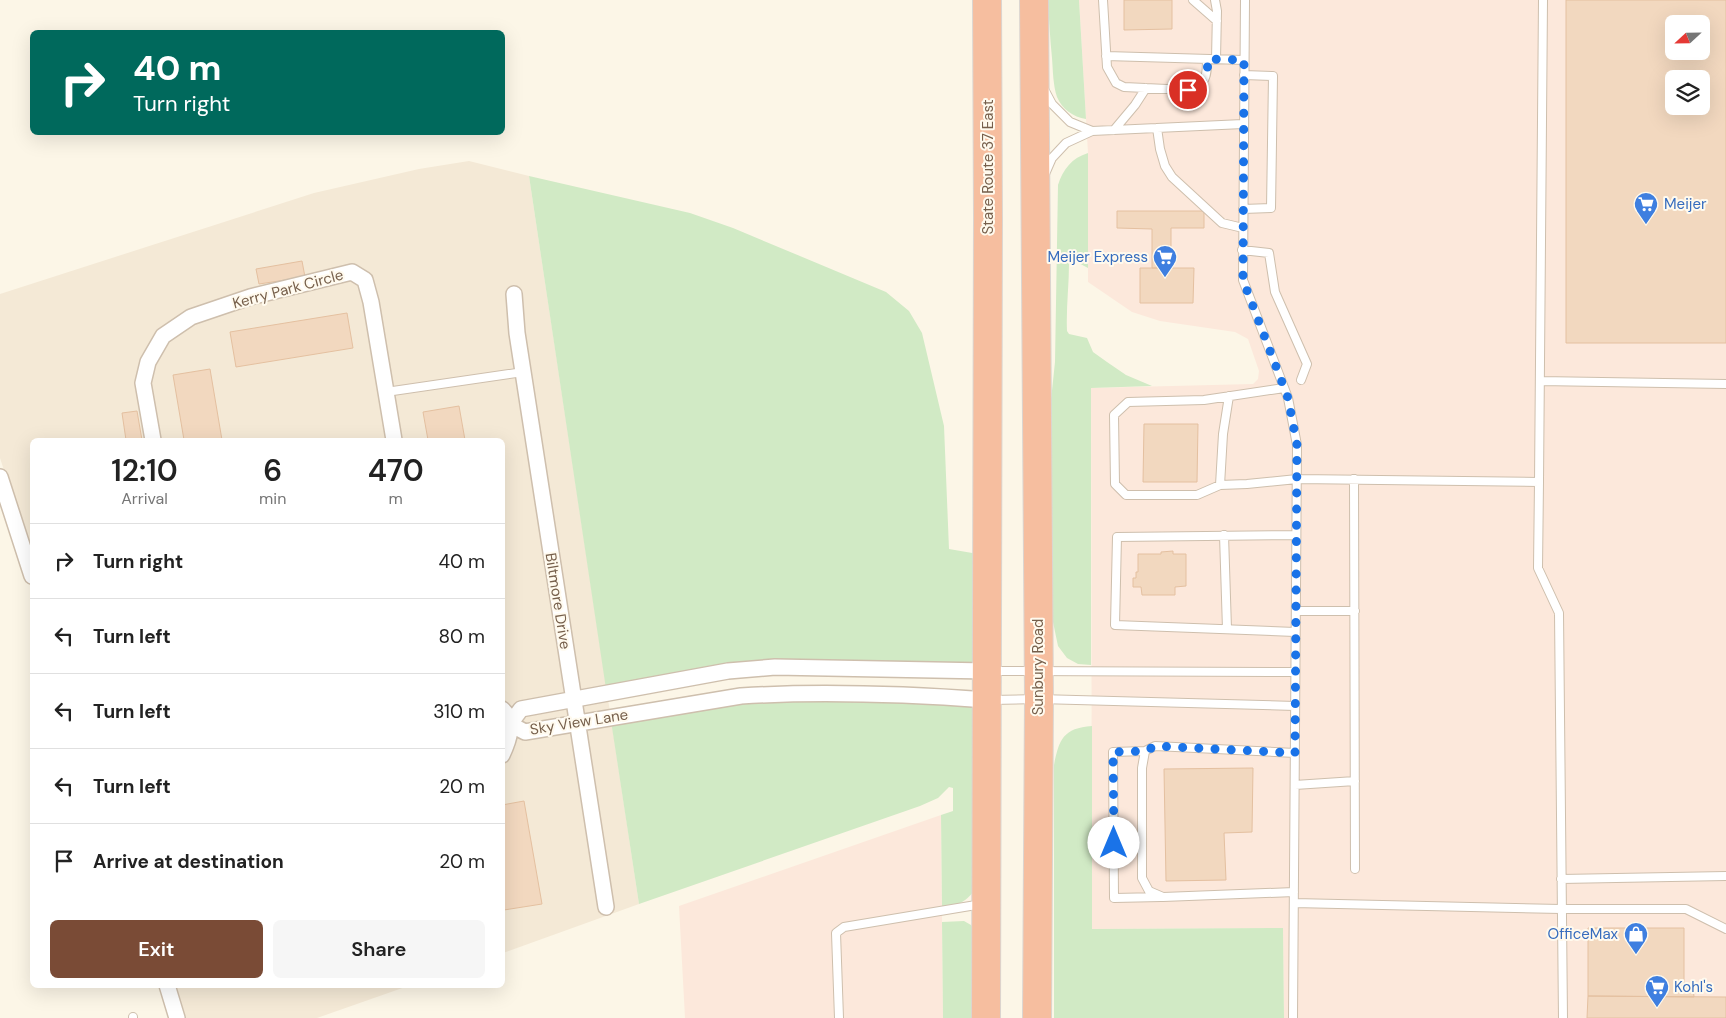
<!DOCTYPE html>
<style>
body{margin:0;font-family:"DM Sans",sans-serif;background:#f6f6f6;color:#222;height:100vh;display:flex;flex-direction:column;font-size:19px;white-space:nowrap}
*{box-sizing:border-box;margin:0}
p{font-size:16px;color:#767676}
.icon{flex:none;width:28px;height:28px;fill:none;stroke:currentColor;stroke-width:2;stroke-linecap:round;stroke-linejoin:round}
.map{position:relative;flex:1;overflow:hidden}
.panel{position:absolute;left:30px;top:438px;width:475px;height:550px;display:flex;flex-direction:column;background:#fff;border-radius:8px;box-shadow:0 5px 20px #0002}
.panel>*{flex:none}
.top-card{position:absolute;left:30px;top:30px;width:475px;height:105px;border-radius:8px;box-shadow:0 5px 20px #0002;background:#00695c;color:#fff;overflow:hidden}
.needle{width:32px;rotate:248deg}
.controls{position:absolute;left:1665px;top:15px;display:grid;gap:10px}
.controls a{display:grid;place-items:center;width:45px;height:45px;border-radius:8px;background:#fff;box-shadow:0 5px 20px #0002;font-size:25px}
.pin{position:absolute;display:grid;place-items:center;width:42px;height:42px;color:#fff;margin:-21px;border:2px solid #fff;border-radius:50%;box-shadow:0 1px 5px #0007}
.me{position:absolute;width:55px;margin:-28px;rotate:0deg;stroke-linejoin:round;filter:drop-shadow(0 0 4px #0008)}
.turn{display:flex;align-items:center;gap:18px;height:105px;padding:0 20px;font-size:22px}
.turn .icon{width:65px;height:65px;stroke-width:2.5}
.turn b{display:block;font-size:35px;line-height:42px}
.eta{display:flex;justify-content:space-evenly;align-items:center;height:85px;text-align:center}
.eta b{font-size:30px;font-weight:600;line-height:35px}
.action{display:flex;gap:10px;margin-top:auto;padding:10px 20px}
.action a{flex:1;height:58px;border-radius:8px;background:#7a4b36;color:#fff;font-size:20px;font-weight:600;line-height:58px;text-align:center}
.action a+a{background:#f6f6f6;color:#222}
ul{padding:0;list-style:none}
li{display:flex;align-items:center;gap:15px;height:75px;padding:0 20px;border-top:1px solid #e0e0e0}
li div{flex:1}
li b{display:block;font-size:19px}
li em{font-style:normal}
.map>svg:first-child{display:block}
.residential{fill:#f4e9d6}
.commercial{fill:#fce8db;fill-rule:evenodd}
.green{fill:#d1eac5}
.building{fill:#f2d8bf;stroke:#e4c0a0;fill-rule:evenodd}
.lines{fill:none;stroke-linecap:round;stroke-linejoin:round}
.lane-casing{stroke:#cebfad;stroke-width:10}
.street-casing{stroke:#cebfad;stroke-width:18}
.highway-casing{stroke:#dbd5d0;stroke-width:30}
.lane{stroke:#fff;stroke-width:8}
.street{stroke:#fff;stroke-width:15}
.highway{stroke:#f6be9f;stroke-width:28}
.route{stroke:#1a73e8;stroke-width:9;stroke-dasharray:0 16.2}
.labels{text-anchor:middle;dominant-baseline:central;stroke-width:4;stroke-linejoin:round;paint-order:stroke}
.street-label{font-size:15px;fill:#765f4b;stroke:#fffaee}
.shop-label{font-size:15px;fill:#366cbe;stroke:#fffaee;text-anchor:start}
</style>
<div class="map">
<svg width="1726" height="1018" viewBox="0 0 1726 1018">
<rect width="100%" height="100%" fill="#fcf6e7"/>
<path class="residential" d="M469,161l60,15 110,728 -136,49 -1,-513h-470v116l-32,-98v-164l314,-101 105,-24z
M175,985h236l-94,33h-131z"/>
<path class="commercial" d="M1079,0h647v1018h-442l-1,-90 -191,1 -1,-541 162,-4 5,-5 1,-8 -11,-32 -13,-7 -75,-11 -28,-9 -44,-30v-129zM1674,24h27v27h-27zM1674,79h27v27h-27z
M941,815l2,203h-258l-6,-112z"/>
<path class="green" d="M1048,0h31l7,119c-13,-2 -24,-10 -29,-22 -4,-12 -4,-26 -5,-39 -2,-19 -3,-39 -4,-58z
M1088,153v115l-15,-8 -4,4c0,22 -3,44 -2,67l2,3 18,4 6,14 14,10 19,13 26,11 -61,2v277l-13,-1 -11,-6 -9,-12 -5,-24 -5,-130 1,-73 6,-57 3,-177c5,-16 14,-27 30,-32z
M529,176l161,37 43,15 153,64 23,19 13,22 22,93 5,123 29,5 -1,112 -191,-5 -180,28z
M772,699l205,4 -1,185c-9,14 -18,17 -34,20l-1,-93 12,-4v-23l-4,-1 -11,11 -18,8 -281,98 -28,-183z
M1092,726v203l191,-1 1,90h-230v-253c5,-25 9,-37 38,-39z
M964,921l7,4 4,7v86h-32l-1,-96z"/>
<path class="building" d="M1124,0h48v29l-48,1z
M1566,0h160v343h-160zM1674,24h27v27h-27zM1674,79h27v27h-27z
M1117,211h87v17h-33v40h-19v-39l-35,-1z
M302,261l3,16 -46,7 -3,-15z
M1140,268h54l-1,35h-53z
M347,313l6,35 -117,19 -6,-35z
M210,369l12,71h-38l-11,-65z
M459,406l6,34h-37l-5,-28z
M137,411l5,29h-16l-4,-27z
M1144,424h54l-1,58h-54z
M1173,551v3h13v32l-11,1v8h-33l-1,-8h-8v-9h3v-6h2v-18h23v-2z
M1253,768l-1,64 -28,1 2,47 -60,1 -2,-112z
M524,801l18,103 -38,6 -2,-10v-95z
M1588,928h96v55l9,2 1,12 -106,-1z
M1588,996l138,1v21h-139z"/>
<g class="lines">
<g class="lane-casing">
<path id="lane" d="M1103,0l4,67 9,16 8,4 64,3c19,-7 19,-13 19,-31
M1193,0l24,21
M1215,0l2,11 -1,48
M1245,0l-2,280 45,118 9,47 -4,573
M1106,56l138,4
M1044,89l8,15 18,18 22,9
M1157,128l3,21 5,17 7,11 50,46 21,5
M1114,130l21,-25 11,-17
M1045,174l7,-16 14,-15 26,-12 151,-7
M1243,209l28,-1 2,-132 -29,-1
M1242,250l27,3 6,39 32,72 -6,16
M1540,381l186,3
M1284,388l-80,12 -76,2 -14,13 1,69 11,11h71l23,-10 27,-1 50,-5 242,3 4,-482
M386,392l137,-20
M1354,479l1,390
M1539,482l-1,86 21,45 4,405
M1220,485l3,-51 6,-38
M1224,535l3,94
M1296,611h59
M1295,632l-180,-7 2,-88 179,-2
M992,671l303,1
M991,700l48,-1 256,7
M1145,751l-32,1 1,146 47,-1
M1295,785l60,-4
M1561,879l165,-3
M1294,892l-131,5 -14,-6 -7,-13v-110l3,-17 10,-5 140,7
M1294,903l267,6h125l40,20
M133,1017v1
M839,1018l-3,-85 8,-6 138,-23"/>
</g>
<g class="street-casing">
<path id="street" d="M514,294l3,39 89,574
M153,440l-10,-57 5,-21 15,-26 28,-19 59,-20 102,-25 13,8 6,22 23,138
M0,477l32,99
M502,709c14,12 7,31 0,46
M510,724l11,-15 207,-38 47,-4 212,4
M510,724l15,8 216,-36c82,-5 164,-2 246,4
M167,985l10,33"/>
</g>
<g class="highway-casing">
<path id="highway" d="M1034,0l5,699 -2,319
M986,1018l2,-800 -1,-218"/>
</g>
<use href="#lane" class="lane"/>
<use href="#street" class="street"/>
<use href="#highway" class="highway"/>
</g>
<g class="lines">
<path class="route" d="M1114,843l-1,-91 33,-1 9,-5 140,7 2,-308 -9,-47 -45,-118 1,-220 -36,-1c-1,18 -1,24 -20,31"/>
</g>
<defs>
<g id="supermarket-pin" transform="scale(1.25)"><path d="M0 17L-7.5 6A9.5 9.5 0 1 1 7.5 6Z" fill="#3f7fe0" stroke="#fffaee"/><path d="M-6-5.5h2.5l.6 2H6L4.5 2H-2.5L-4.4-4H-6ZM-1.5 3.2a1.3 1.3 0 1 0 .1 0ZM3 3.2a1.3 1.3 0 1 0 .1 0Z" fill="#fff"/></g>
<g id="shop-pin" transform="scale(1.25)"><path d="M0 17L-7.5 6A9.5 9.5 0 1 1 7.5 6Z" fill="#3f7fe0" stroke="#fffaee"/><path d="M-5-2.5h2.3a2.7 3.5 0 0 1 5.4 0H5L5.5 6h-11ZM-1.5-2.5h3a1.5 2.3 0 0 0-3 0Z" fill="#fff"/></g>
</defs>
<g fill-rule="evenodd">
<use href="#supermarket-pin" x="1646" y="204"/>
<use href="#supermarket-pin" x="1165" y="257"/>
<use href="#shop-pin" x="1636" y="934"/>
<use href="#supermarket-pin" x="1657" y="987"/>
</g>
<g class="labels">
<g class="street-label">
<text transform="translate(988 167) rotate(-90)">State Route 37 East</text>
<text transform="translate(288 289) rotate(-15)">Kerry Park Circle</text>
<text transform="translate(558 601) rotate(81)">Biltmore Drive</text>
<text transform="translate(1038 667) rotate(-90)">Sunbury Road</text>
<text transform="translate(579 722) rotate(-9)">Sky View Lane</text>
</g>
<g class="shop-label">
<text x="1664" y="204">Meijer</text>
<text x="1148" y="257" text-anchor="end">Meijer Express</text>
<text x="1618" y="934" text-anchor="end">OfficeMax</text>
<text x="1674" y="987">Kohl's</text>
</g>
</g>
</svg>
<div class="controls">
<a><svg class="needle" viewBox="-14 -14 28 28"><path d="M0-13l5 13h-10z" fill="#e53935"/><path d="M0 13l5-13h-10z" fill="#767676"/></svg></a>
<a><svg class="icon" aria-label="layers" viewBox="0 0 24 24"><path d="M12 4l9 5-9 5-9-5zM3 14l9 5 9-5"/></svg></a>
</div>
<div class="pin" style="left:1188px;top:90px;background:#d93025"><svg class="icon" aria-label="arrive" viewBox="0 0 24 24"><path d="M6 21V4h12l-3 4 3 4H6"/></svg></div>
<svg class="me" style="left:1114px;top:843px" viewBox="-20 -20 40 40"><circle r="19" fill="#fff"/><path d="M0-13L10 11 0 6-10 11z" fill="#1a73e8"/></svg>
<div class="top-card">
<div class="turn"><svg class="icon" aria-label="right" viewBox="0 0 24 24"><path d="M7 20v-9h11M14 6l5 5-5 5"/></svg><div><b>40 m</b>Turn right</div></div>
</div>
<section class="panel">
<div class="eta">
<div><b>12:10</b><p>Arrival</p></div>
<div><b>6</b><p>min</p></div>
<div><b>470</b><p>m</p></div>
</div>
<ul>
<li><svg class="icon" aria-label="right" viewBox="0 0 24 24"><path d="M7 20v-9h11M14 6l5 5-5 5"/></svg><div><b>Turn right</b></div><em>40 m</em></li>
<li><svg class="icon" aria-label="left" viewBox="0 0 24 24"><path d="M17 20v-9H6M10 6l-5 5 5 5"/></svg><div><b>Turn left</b></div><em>80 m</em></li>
<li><svg class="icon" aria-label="left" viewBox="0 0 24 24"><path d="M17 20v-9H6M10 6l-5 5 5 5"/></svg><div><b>Turn left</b></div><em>310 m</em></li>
<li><svg class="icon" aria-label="left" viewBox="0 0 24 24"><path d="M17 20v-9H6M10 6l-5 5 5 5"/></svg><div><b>Turn left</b></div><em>20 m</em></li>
<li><svg class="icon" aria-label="arrive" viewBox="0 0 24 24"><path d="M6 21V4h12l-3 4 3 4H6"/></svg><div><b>Arrive at destination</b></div><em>20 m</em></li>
</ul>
<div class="action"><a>Exit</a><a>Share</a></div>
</section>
</div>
